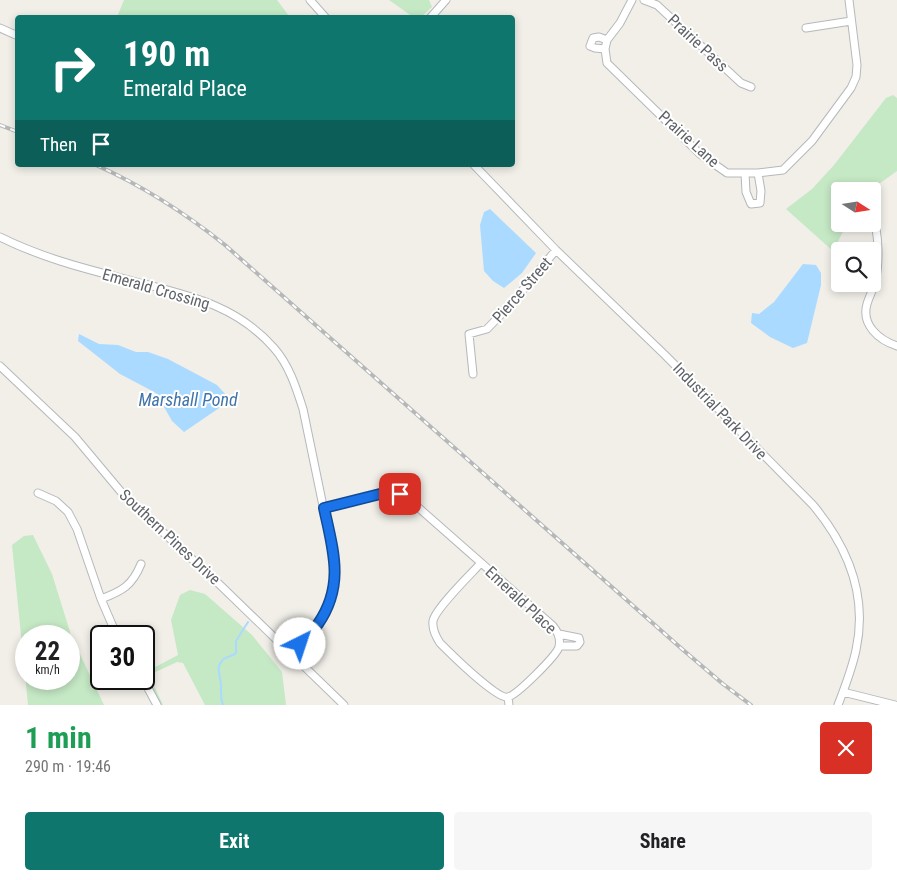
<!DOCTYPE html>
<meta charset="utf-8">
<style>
body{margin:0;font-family:"Roboto Condensed",sans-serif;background:#f6f6f6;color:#202124;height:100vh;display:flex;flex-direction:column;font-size:19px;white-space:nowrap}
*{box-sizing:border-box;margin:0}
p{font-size:16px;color:#757577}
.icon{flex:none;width:28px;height:28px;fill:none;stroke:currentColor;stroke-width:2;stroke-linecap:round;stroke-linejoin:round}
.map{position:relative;height:705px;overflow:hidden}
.side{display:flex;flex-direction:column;background:#fff;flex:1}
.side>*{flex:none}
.banner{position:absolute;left:15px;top:15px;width:500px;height:152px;border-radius:5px;box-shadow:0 2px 8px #0003;background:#0f766e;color:#fff;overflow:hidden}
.needle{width:32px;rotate:102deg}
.buttons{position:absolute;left:831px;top:182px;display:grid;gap:10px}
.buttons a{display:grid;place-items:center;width:50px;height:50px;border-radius:5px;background:#fff;box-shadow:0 2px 8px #0003;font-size:25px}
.speed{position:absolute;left:15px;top:625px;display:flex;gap:10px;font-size:25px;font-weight:700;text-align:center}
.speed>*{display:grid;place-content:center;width:65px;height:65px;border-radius:50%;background:#fff;box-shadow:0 2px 8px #0003;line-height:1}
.speed small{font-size:12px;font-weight:400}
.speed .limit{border:2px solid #111;border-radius:8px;background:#fff;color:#111}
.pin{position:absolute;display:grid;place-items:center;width:42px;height:42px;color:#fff;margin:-21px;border-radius:10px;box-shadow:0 2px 8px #0006}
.me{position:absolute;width:55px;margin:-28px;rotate:41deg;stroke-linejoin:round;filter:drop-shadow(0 0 4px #0008)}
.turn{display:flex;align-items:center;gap:18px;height:105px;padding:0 25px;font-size:22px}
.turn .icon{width:65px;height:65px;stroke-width:2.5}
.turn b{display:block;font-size:35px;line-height:42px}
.then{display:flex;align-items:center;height:48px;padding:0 25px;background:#0003;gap:10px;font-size:19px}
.round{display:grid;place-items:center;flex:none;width:52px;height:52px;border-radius:5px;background:#f6f6f6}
.headline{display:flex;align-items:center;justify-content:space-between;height:85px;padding:0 25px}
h1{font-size:30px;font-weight:700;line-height:38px;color:#1e9e55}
.primary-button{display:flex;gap:10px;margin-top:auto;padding:10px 25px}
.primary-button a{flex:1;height:58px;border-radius:5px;background:#0f766e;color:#fff;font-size:20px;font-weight:700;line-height:58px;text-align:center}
.primary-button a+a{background:#f6f6f6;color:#202124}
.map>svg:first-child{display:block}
.green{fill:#c5e8c5;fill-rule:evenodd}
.water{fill:#aadaff}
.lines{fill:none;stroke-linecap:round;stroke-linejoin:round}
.stream{stroke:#aadaff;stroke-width:2}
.minor-casing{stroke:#b5b8bc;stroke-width:9}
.minor{stroke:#fff;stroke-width:7}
.rail-casing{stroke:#b6b7b8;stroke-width:4}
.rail{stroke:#fff;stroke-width:2;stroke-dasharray:5.5;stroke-linecap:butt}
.route-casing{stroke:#114b97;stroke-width:12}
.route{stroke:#1a73e8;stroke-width:9}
.labels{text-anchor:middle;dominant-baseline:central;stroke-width:4;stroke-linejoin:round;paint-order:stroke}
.street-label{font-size:16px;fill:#5f6368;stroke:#fff}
.water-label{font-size:18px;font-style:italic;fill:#4174aa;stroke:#fff}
</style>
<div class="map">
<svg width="897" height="705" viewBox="0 0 897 705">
<rect width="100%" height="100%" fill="#f1efe8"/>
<path class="green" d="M124,0h153l12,16 -172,1z
M389,0h40l3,7 -11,10h-8z
M893,95l4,3v73l-28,20h-29v33h7l-14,27 -47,-42 26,-20 22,-24 52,-67z
M33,535l19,39 19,61 33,70h-76l-16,-160 12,-9zM69,636v43h-43v-43z
M190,590l15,4 47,41 30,37 4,33h-81l-22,-42 -6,-1 -28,13 14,30h-11l-13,-26h5v-6l34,-18 -7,-35 9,-25z"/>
<path class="water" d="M490,209l46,44 -14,20 -18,15 -11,-7 -9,-10 -4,-46 4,-13z
M803,264l13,1 5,8v12l-14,58 -14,5 -23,-11 -19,-14 1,-10 7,1 15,-12z
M79,334l20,10 19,1 18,7h12l20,7 49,26 10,11 -2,8 -41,28 -12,-11 -16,-28 -36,-19 -42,-33z"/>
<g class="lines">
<path class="stream" d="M223,705c-3,-8 -2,-13 -2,-20 0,-9 -6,-17 1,-24 3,-5 10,-4 14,-8v-12l12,-19"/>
<g class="minor-casing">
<path id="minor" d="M310,0l16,18
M632,0l-12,23 -13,17 -2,9 2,14 93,91 27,19h31l25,-3 29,-29 39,-53 5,-11 1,-12 -8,-65
M644,0l13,5 84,78 10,4
M430,18l16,-18
M0,28l18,8
M806,28l45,-7
M605,49l-10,-1 -5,-2 3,-8 6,-1 8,3
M474,165l82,85 109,105 148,150c35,42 55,90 43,145 -4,19 -11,37 -18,55
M745,173l1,19 5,12 9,-1 1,-12 -3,-18
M872,218c8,14 7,49 3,64 -2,8 -6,15 -8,22 -6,21 12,36 30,42
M0,237c40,20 82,31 125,42 56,15 109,23 149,69 15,17 22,39 29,61l32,155c-1,45 -16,58 -44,91
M0,366l75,71 52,62 91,84 126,122
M473,374l-4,-40 18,-5 25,-26 44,-53
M38,493l18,8 12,11 9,17 24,70 16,37
M324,508l64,-16 13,2 11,8 141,124c5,6 8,12 6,21 -3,9 -42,48 -51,50 -11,3 -59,-45 -68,-54 -4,-6 -8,-14 -7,-22 2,-12 38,-47 48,-58
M101,599c21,-8 31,-13 40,-35
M559,646h18l3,-4 -1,-4 -20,-4
M143,679l14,26
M843,692l52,13
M508,697l1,8"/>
</g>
<use href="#minor" class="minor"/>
<g class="rail-casing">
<path id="rail" d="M0,125l18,7
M96,165c47,21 89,48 129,80l457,404 41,35 28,21"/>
</g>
<use href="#rail" class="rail"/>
</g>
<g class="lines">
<g class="route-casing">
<path id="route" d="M300,644c6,-6 13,-13 18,-20 27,-39 15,-74 6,-116l64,-16 12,2"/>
</g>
<use href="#route" class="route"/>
</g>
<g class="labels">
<g class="street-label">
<text transform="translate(698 43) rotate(43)">Prairie Pass</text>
<text transform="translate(689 139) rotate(42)">Prairie Lane</text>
<text transform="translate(156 289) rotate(16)">Emerald Crossing</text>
<text transform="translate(522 290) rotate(-49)">Pierce Street</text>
<text transform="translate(720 411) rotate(46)">Industrial Park Drive</text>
<text transform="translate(170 537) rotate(43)">Southern Pines Drive</text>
<text transform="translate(521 600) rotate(43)">Emerald Place</text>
</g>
<g class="water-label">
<text x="188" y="399">Marshall Pond</text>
</g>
</g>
</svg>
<div class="buttons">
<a><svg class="needle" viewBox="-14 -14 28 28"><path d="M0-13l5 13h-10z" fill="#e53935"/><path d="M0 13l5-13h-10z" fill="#757577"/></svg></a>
<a><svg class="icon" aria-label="search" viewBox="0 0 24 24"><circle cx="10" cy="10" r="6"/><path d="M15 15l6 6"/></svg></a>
</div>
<div class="speed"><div>22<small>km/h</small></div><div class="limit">30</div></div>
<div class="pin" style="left:400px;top:494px;background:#d93025"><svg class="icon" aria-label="arrive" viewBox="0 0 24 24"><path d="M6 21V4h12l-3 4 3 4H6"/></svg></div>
<svg class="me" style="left:300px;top:644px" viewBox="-20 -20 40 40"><circle r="19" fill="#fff"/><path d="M0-13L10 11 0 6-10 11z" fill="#1a73e8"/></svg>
<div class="banner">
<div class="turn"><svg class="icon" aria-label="right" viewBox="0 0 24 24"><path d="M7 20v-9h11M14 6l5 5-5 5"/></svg><div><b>190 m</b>Emerald Place</div></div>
<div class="then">Then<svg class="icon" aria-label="arrive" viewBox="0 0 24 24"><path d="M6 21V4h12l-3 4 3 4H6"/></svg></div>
</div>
</div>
<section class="side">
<div class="headline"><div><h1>1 min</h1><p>290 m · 19:46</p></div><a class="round" style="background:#d93025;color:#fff"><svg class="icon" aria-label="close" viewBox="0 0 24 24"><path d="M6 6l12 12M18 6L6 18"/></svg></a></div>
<div class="primary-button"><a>Exit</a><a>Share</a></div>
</section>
